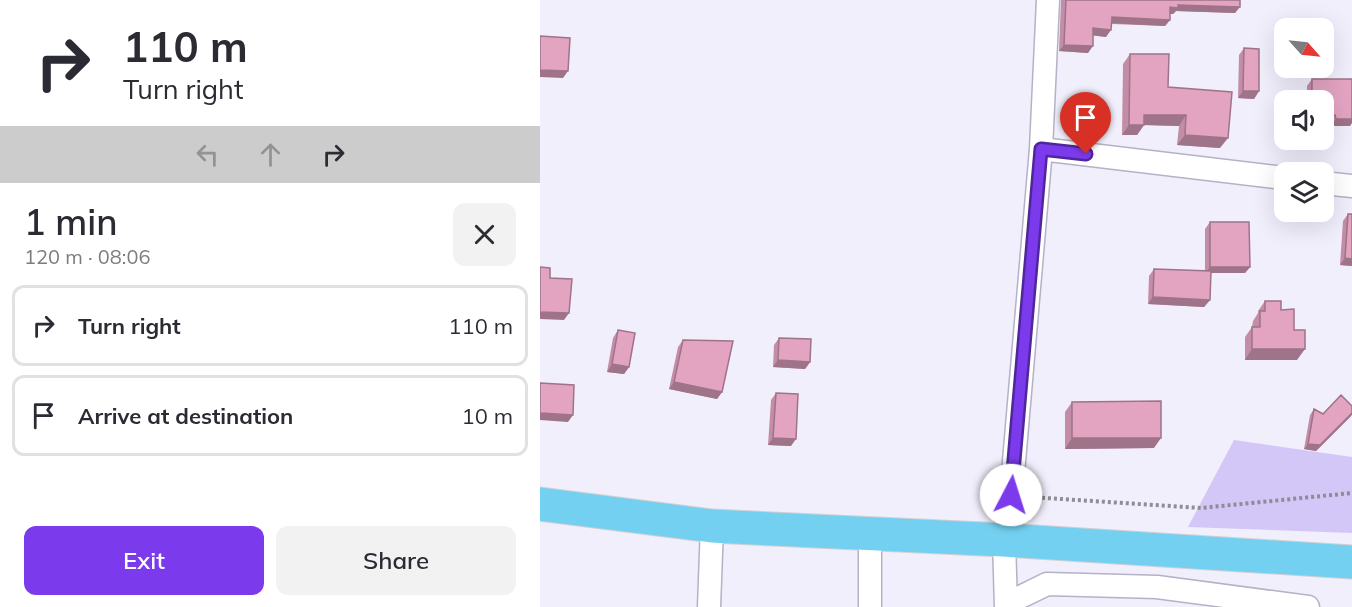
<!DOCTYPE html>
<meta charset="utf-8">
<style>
body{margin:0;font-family:Mulish,sans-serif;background:#f2f2f3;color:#2b2b33;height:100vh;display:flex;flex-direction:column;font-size:22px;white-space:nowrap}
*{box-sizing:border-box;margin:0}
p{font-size:20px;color:#7c7c81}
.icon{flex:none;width:33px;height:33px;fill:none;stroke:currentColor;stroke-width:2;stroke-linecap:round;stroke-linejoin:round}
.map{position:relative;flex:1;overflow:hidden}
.details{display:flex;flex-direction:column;background:#fff;width:540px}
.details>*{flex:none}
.top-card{background:#fff;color:#2b2b33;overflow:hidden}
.needle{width:39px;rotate:117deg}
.buttons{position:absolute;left:734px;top:18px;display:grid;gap:12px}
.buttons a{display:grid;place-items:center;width:60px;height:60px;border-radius:12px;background:#fff;box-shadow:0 6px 24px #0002;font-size:30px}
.pin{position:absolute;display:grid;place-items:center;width:51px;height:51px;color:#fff;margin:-62px -26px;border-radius:50% 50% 50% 0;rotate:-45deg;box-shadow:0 0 6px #0007}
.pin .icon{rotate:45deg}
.me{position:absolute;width:66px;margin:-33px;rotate:5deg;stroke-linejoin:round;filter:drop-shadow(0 0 4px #0008)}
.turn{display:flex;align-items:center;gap:21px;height:126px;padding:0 24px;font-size:27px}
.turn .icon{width:78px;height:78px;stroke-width:2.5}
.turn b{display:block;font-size:42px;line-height:51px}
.lanes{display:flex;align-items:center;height:57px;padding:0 24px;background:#0003;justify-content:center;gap:30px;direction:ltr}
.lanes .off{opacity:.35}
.round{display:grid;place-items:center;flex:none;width:63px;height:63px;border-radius:12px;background:#f2f2f3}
.overview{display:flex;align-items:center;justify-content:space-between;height:102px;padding:0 24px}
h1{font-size:36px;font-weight:600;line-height:45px}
.button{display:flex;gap:12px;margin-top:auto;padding:12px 24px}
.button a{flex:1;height:69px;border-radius:12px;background:#7c3aed;color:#fff;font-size:24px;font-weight:600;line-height:69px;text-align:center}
.button a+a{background:#f2f2f3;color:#2b2b33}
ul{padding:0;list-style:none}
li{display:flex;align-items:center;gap:18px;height:81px;margin:0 12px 9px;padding:0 12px;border:3px solid #e1e1e2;border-radius:12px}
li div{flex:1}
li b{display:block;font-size:22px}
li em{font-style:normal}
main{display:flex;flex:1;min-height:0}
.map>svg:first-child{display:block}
.green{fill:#d2c7f6}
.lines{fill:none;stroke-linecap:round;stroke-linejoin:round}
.street-casing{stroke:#b5b1c6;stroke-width:25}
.highway-casing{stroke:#d0d0d2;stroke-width:35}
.path{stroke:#8e8d97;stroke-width:4;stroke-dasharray:3 3;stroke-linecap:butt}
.street{stroke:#fff;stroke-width:22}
.highway{stroke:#73d0f0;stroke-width:33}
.wall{fill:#c38da7}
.shaded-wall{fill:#9f7388}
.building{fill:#e3a4c2;stroke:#9f7388;stroke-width:1.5}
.route-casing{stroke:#51269a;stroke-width:15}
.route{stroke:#7c3aed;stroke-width:10}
</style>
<main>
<section class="details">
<div class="top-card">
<div class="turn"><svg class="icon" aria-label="right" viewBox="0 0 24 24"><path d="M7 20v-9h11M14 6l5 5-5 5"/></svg><div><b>110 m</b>Turn right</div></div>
<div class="lanes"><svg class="icon off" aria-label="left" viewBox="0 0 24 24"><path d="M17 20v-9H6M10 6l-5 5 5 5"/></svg><svg class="icon off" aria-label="ahead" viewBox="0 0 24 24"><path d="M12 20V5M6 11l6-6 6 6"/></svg><svg class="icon" aria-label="right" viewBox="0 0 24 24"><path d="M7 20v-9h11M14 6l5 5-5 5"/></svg></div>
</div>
<div class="overview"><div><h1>1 min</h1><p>120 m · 08:06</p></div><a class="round"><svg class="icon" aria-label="close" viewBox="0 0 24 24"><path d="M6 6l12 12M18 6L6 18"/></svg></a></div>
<ul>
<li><svg class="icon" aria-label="right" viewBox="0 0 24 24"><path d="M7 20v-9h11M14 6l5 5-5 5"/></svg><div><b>Turn right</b></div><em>110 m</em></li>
<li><svg class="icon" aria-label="arrive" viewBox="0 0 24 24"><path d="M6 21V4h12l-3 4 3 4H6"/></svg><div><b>Arrive at destination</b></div><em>10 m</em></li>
</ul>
<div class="button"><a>Exit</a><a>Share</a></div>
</section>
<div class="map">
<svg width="812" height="607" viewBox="0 0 812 607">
<rect width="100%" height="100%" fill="#f1effc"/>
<path class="green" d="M694,440l118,17v76l-164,-6z"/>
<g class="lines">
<g class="street-casing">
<path id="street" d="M501,149l243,29
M783,183l29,3
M330,534v73
M466,604l41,-20 110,3 151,20
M169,607l3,-81
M466,607l-2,-67 7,-44 30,-347 7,-149"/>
</g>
<g class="highway-casing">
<path id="highway" d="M0,504l172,22 292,14 348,22"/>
</g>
<path class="path" d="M490,497l171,11 151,-15"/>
<use href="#street" class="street"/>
<use href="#highway" class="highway"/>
</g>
<path class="wall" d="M521,0h179l-5,13 -59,-2 -3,3h-3v6l-5,6 -53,-2 -6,13 -13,-2 -5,18 -29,-2z
M704,48l15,43 -5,8 -16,-1 1,-43z
M590,54l38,33 52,61 -43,-3 2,-19 -35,-1 -7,10h-15l1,-71z
M772,79l38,47h-20v-4l-7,-22h-16v-14z
M808,214l4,52 -12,-1 3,-44z
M670,222l40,45 -5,6h-34l-1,27 -6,7 -56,-3 1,-28 5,-7 51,2v-42z
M725,301l16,9 13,20 3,30h-52v-23l7,-10 1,-6 5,-8v-2z
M78,330l11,37 -5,7 -17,-2 6,-34z
M239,338l31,24 -5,7 -32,-2 1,-22z
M143,340l39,52 -5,7 -48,-10 9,-42z
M236,393l15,53 -23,-1 3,-45z
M532,402l82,46 -89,1v-37z
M774,409l9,5 28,2 -35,35 -12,-2 6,-34z"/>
<path class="shaded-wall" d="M638,5l62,2 -5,6 -59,-2 -3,3h-7l4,-7z
M572,17l58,3 -5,6 -57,-3z
M553,28l18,2 -5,7 -17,-2z
M524,45l29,1 -5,7 -29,-2z
M0,70l28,1 -5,7 -23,-1z
M703,91h16l-5,8 -16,-1z
M604,115h42l-7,11 -35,-1 -7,10h-15l7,-10z
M783,115h12l-5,7h-7z
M796,119h16v4l-2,3h-20z
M645,135l43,3 -8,10 -43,-3z
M805,258l7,1v7l-12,-1z
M670,267h40l-5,6h-40z
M613,297l57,3 -6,7 -56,-3z
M0,312l29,1 -5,7 -24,-1z
M712,349h53l-8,11h-52z
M238,360l32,2 -5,7 -32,-2z
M72,364l17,3 -5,7 -17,-2z
M134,382l48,10 -5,7 -48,-10z
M0,413l33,2 -5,7 -28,-2z
M812,413v2l-36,36 -12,-2 4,-5z
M233,438l23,1 -5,7 -23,-1z
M532,438h89l-7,10 -89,1z"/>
<path class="building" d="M526,0h174v7l-62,-2v3l-8,-1v13l-58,-3 -1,13 -18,-2v18l-29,-1z
M0,36l30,2 -2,33 -28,-1z
M704,48l15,1v42h-16z
M590,54h39l-1,33 64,5 -4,46 -43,-3 1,-20h-42v10h-15z
M772,79h40v40h-16l-1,-4h-12v-15h-11z
M808,214h4v45l-7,-1z
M670,222h39l1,45h-40z
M0,267l10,1v10l22,1 -3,34 -29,-1z
M614,269l57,2 -1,29 -57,-3z
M725,301h16v9l13,-1v21h11v19h-53v-22h8v-16h5z
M78,330l17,3 -6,34 -17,-3z
M239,338l32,1 -1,23 -32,-2z
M143,340l50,1 -11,51 -48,-10z
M0,383l34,2 -1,30 -33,-2z
M236,393l22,1 -2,45 -23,-1z
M801,395l11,11v7l-32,32 -12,-1 6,-35 9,5z
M621,401v37h-89v-36z"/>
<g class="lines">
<g class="route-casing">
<path id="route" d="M471,495l30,-346 45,5"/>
</g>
<use href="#route" class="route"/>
</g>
</svg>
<div class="buttons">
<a><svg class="needle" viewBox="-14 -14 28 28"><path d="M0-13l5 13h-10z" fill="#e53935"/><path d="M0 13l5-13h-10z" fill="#7c7c81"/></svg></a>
<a><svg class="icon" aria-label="sound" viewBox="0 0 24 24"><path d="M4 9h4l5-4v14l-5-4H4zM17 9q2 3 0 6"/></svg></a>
<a><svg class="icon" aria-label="layers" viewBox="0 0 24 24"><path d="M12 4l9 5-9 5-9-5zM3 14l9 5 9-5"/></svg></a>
</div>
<div class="pin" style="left:546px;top:154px;background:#d93025"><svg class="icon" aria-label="arrive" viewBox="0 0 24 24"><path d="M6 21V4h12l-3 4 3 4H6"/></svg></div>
<svg class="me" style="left:471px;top:495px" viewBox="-20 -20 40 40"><circle r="19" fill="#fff"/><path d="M0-13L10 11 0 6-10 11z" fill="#7c3aed"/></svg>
</div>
</main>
